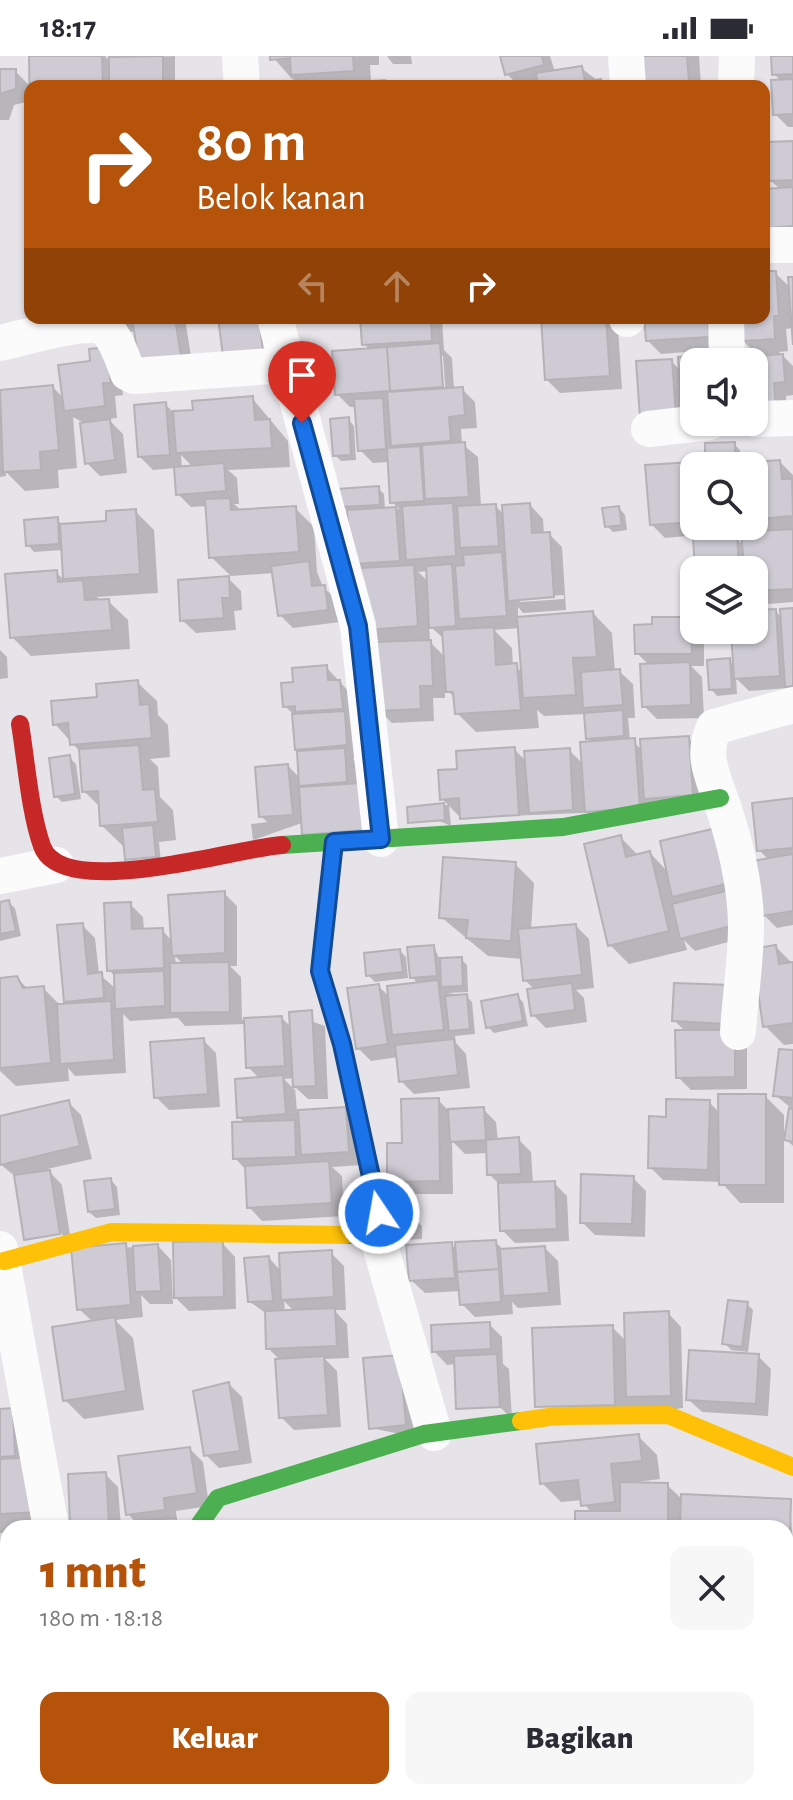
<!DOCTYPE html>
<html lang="id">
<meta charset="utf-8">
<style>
body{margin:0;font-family:"Alegreya Sans",sans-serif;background:#f7f7f7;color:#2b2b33;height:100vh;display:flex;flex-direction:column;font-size:30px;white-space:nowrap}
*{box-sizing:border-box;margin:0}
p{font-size:26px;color:#7c7c81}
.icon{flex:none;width:44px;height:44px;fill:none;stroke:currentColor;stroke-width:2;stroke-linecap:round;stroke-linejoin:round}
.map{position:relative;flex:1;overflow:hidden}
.sheet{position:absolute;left:0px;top:1464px;width:794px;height:280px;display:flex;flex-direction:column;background:#fff;border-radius:24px 24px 0 0;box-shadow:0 2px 6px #0004}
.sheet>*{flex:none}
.guide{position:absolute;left:24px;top:24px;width:746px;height:244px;border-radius:16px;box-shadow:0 2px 6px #0004;background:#b45309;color:#fff;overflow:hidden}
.tools{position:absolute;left:680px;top:292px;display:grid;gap:16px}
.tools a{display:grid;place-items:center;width:88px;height:88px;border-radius:16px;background:#fff;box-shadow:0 2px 6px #0004;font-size:40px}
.pin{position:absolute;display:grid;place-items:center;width:68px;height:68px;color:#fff;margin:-82px -34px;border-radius:50% 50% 50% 0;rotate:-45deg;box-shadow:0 0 8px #0007}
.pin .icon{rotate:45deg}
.me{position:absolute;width:88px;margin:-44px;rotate:348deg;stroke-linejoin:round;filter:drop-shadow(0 0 6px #0008)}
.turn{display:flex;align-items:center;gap:28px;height:168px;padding:0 40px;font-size:36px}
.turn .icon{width:104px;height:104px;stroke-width:2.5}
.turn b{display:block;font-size:56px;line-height:68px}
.lanes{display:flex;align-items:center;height:76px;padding:0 40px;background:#0003;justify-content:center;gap:40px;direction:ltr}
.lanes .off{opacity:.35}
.round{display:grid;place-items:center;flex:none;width:84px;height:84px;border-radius:16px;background:#f7f7f7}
.overview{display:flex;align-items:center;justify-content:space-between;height:136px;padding:0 40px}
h1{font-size:48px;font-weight:800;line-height:60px;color:#b45309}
.primary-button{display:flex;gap:16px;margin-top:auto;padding:16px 40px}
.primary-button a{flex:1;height:92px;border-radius:16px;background:#b45309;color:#fff;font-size:32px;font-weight:800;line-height:92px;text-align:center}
.primary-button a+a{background:#f7f7f7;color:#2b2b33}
.status{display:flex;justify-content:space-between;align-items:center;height:56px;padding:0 40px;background:#fff;direction:ltr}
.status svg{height:22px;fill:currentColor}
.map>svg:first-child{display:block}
.shadow{fill:#0003;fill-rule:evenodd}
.building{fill:#cecbd4;stroke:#b4b2b6;stroke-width:2}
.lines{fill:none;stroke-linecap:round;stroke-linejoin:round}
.street{stroke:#fbfbfc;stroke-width:36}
.fast{stroke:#4caf50;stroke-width:18}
.slow{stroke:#ffc107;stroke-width:18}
.jam{stroke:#c62828;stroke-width:18}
.route-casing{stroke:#114b97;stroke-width:20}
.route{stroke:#1a73e8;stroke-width:14}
</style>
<div class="status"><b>18:17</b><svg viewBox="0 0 49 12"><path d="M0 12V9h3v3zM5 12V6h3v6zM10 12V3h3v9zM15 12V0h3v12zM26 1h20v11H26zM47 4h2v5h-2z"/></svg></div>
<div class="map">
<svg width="793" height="1744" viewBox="0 0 793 1744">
<rect width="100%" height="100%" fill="#e6e4e9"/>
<path class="shadow" d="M31,0h74l3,3 67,-3v30h-143z
M272,0h107v9h-9l1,18 13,-1 4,4h-84l-13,-8z
M387,0h24l1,8h-19z
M502,0h48l5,16 26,-4 24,18h-65l-1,-4 -20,4 -12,-12z
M640,0h59l2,30h-58z
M773,0h20v71h-5l-13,-13 7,-32 -8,-8z
M0,15h15l15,15v15l-16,4 -5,15h-9z
M793,87v97l-23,-13 11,-37 -11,-10z
M764,217h11l16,15 2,-9v49l-7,1 2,22 -9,1 14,14v-10v39l-7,1 2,26 -31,2 -3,-62 5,-5 -16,-16 21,-23z
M79,262h106l9,58 -58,-45 -43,6z
M362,262h80l2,32 8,8 2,32 8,-1 13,13 2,26 -16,1 1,15 16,13 3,50 14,-1 10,9 25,-10 13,14 1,15h5l13,13 4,63 -43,3 -5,-6v12l75,-6 19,20 3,39 4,-1 14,13 2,34h-7l2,23 12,8 46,-11 13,13 4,57 -244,10 -12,-12 2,20 -42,-18 39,-3 -6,-6 17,-29 55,-21 13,13 42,-12 15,15 9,-22 -5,-5 -2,-24 -42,2 -7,-6 2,18 -63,4 -19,-19 -1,-14 -11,-11v10h-12l1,23 -42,2 -13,-13 3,-66 -15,-15 -14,-66 -3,-51 -9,-6 37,-18 6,6 1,16 14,-1 -7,-7 -3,-40 -16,1 -13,-13 -3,-43h-7l-13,-13 33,-44 -6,-6zM439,300h4l3,42 -4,1zM428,515l1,11 -11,-10zM564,539v4l-44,3v-4zM429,569l16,15 1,18 -19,-19h3zM520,572l3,44 -10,-6 -1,-18 -18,-18z
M556,262h52l10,10 4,61 -62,4 -13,-13z
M646,262h73l2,31 -60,5 -13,-13z
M671,305l10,10 13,-9v60h41v4l-80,4z
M119,306l4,33 -8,1 2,22 -9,1 15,15 4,39 -27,3 -13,-13 -5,-41 -9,-5 4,51 -19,2 1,18 -34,3 -19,-19v4l-6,1v-85l53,-5 11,12z
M252,342l36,43 2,26 -62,3 9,8 2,26h-5l8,7 53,-3 19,19 3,45 6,15 14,13 3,22 -47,6 -13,-13 -6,-42 -43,3 -20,-19 -3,-51 -17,1 -13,-13 -2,-26 -23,2 -13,-13 25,-53 9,9 21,-1zM181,399l12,12 -11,1z
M348,363l6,7 2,34 -15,1 -6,-6z
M734,388l6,6v11l-26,1 -7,-6z
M780,406l13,13v127l-24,2 -13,-13 -2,-21h-57l39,-32 8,8 -1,-14 -34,-4v6l-44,4 -13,-13 40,-61 2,62h58l1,7h7l-7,-7 1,-60h-12z
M619,452l6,7 2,15 -14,2 -6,-6z
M135,455l19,19 4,63 -61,4 4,4h7l20,19 2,29 -99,7 -19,-19 44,-65 9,9 -2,-31 -29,2 -6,-7 29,-26 6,7 45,-3z
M228,522l13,13 1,19 -8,1 2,19 -40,3 -14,-13z
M793,554v82l-4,-4 -40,3 -13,-13 1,16 -20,2 -6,-7 18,-29 6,6 -2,-36h21v-18l21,-1 7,7z
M690,563l4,11 10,2v34h-13l11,11 2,41 -47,1 -13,-13 5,-41 -12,-12z
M0,594l7,7 1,21 -8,1z
M326,611l26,28 7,63h-6l20,40 -120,42 -2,-16 16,-2 -6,-6 27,-50 12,12 -6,-63 -9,-9 10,-22z
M137,626l20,19 1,14 10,10 2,32 -20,2 8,8 2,30 13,13 3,30 -17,2 2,21 -39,-18 -20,-19 -1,-18 -17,-17 -2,-37 -27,-30z
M69,701l7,7 5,35 -19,3 -6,-6z
M793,744v125l-16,3 -13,-13 5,-55 -10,-10z
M720,773l30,107 -55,15 -11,-11 3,10 -58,14 -19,-19 10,-108 19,19 11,-3 19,20z
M515,808l19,19 -3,47 45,-4 13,13 5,49 -18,2 8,8 3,24 -41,6 -13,-13 2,-25 -10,-10 -2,-21 -35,-3 -47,-39z
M224,837l13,13v60h-7l11,11 1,43 40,-2 10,10 -1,-14 34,12 3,73h-20l-13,-12 2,25 49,-3 16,56 -30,2 10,9 2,40 -82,5 -13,-14 -2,-36 -12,-13 11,-34 -7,-7 21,-38 -12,-12 -2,-43 -61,2 -7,-8 -48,3 -7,-7 3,59 -51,3 -7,-8 1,13 -53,5 -16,-15v-91l17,-2 11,11 15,-1 18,18 10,-1 -5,-4 16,-76 13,13 4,36 17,15v-12l-7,-7 21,-66 13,13 1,14 18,-1 11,12zM175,900l9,9h-8zM294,1022l1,12 -11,-11z
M8,846l7,6 6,28 -21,5v-37z
M434,891l6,13 21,-1 6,6 1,27 -20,1 18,3 6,6 3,32 -20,2 1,7 10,11 4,34 -56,6 -13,-13 -3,-24 -27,4 -13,-13 20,-62 12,11 29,-12 -7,-8z
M776,891l17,17v80l-9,1 -19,-19z
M400,895l6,6 2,21 -33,4 -7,-7z
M676,929l71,60v44l-56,1 -13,-13 8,-45 -12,-12z
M517,940l6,6 5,24 -34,7 -6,-6z
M203,984l13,13 4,54 -51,3 -13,-13z
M793,996v94l-7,-7 5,-31 -16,-13z
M765,1040l19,19v88h-44l-19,-21 -58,-2 -13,-13 18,-48 41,-17 11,11z
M438,1044l11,11 34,-2 13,13 2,19 20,-2 13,13 2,32 21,-1 13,13 2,45 -54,2 -13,-13 -2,-45 -11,-11 -1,-21 -23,1 -13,-13 1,53h-51l-13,-13 15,-36z
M68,1046l13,13 11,44 -45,10 15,16 10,62 -56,-70 -16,-13v-46z
M633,1122l13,13 -1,46 -50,-2 -13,-13z
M111,1124l6,7 3,28 -24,3 -7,-6z
M415,1164l7,6v13l-21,1 -6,-6z
M495,1186l10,9 40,-3 13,13 3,44 -43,3 -6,-6 1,12 -38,3 -13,-13 -1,-13 -36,2 -14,-13 40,-36 7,7z
M222,1187l13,14 1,52 -47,2 -13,-13z
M158,1190l13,14 2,44h-23l-9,-9 2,22 -28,3 18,18 11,72 -60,9 -19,-19 28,-78 -14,-13 -5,-59z
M331,1197l13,13 2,44h-12l13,14 2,34 -24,1 12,12 4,56 -47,3 -13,-13v-56l-13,-13 -1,-34 -17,-12 19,-44 12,13zM284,1245l11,11h-10z
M747,1248l6,6 -5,42 -17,-2 -6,-7z
M668,1257l13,14 2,81 -127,18 56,-99 15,15z
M489,1268l13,13 1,27 6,5 3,50 -56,-55 -9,1 -13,-14z
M758,1300l13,13 -3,47 -66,-4 -14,-13z
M412,1314l7,68 -48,-10z
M229,1328l13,13 10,66 -33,5 -13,-13z
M12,1354l38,114 -36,2 -6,2v5h-8v-122z
M638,1380l19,19 3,24 -23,3v2l30,1 16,15 107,1 3,47 -7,-1v-19h-209l14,-15 -9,-13 -21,2 -19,-19z
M190,1393l13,13 6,44 -33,5 1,12 6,5h-42l-13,-14z
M105,1418l13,13 3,41h-44l-5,-5z
M786,1549h7v83l-7,-1z
M0,1648h8v88l40,1 7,7h-55z
M786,1678h7v49h-7z
M60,1736h68l7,8h-75z
M329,1736h131v6l-131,2z"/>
<path class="building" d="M29,0h73l1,30h-73v35z
M163,0v30l-54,-1v-28z
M270,0h83l1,15 -63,4 -1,-17 -20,2z
M500,0h42l2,9 -39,10z
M638,0h49l2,26 -49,4z
M771,0h22v18l-21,1z
M582,10l3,15 16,-2 1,7h-64l-2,-13z
M0,13h16v20l-14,4 -2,5z
M793,23v35l-20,1 -2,-35z
M385,24v6h-73v-1z
M793,85v39l-25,1 -1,-39z
M793,131v39l-25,2 -2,-39z
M764,215h12l3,45h-5l1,23 -34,2 -2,-23h25z
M788,221h5v68z
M132,262h43l7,45 -42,6z
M218,262h41l4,33 -40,5z
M360,262h71l1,23 -70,4z
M541,262h65l4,58 -65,4z
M644,262h64l1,19 -63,4z
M440,287l3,44 -53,4 -3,-44z
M106,291l5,36h-8l2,23 -41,5 -6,-46 32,-4 -1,-12z
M387,291l3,44 -55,4 -3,-44z
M719,298v8h-25v54l-12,1 -4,-60z
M783,298l2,28 -11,1 2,27 -22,1v-49h-15l-1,-5z
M672,303l4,57 -36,2 -4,-57z
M53,329l6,65 -19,2 1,18 -38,2 -3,-82z
M463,331l2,28 -16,2 2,24 -60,5 -4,-54z
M253,340l2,24 15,-1 2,29 -96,5 -3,-42 20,-1 -1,-9z
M383,342l3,51 -28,2 -4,-52z
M166,346l4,53 -32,2 -4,-52z
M349,361l2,38 -18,1 -3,-37z
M110,363l5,41 -30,4 -5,-41z
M465,386l4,55 -44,2 -3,-54z
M735,386v14l-30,1v-14z
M420,390l4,55 -34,2 -3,-55z
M780,404l2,19h10l1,37 -39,3v-53h-14v-3z
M693,406l1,60 -44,3 -5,-60z
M224,407l2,28 -50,4 -2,-28z
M379,430l1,19 -41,2 -2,-18z
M230,442l1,12 65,-4 3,46 -90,6 -4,-59z
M453,447l3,53 -50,4 -4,-54z
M530,447l2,30 18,-1 4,65 -46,4 -6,-96z
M496,448l3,42 -39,2 -3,-42z
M619,450l3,19 -17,2 -3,-19z
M396,451l4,54 -49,3 -4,-54z
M136,453l4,65 -77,5 -3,-55 46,-3v-10z
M58,461l1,27 -33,2 -2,-26z
M793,473v60l-39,2v-21l-2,-5h-8l-3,-33z
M737,480l2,28 -8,1v5h-36l-2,-31z
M502,496l5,64 -48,3 -4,-53 9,-1 -1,-10z
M309,505l3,25 13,-1 3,25 -50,6 -7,-50z
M452,508l4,62 -27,2 -3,-62z
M414,509l4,61 -53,4 -4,-62z
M57,514l1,12 25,-2 2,20 24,-1 3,31 -102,8 -5,-64z
M229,520l1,22h-8l2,20 -44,3 -2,-41z
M793,552v78l-8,1 -5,-78z
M776,553l4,67 -46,3 -3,-49h23v-20z
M593,555l4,46 -24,1 3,37 -53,3 -6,-81z
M652,561h39l1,37h-57l-1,-29 18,-1z
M494,571l2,38 21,-2 4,47 -66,4 -2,-22h-7l-4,-62z
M431,584l2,46h-13l1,23 -44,2 -4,-69z
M730,602l2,31 -23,1 -2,-30z
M690,606l1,43 -49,2 -2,-43z
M327,609l1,15h12l3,29 -48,3v-6l-12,1 -2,-24 12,-1 -1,-14z
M620,613l3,36 -40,3 -2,-36z
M138,624l2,25 9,-1 3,34 -82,7 -2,-22 -15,2 -2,-24 46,-4 -1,-13z
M623,654l1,26 -38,3 -2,-26z
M345,655l2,34 -52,5 -3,-36z
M689,680l4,59 -49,4 -4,-60z
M635,682l5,70 -55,4 -5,-70z
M139,689l4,45 12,-1 3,33 -58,4 -2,-35 -16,1 -3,-43z
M515,691l4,68 -59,4 -1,-21 -19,2 -2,-30 19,-1 -1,-18z
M345,692l2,34 -48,4 -2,-35z
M570,692l3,62 -44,3 -5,-62z
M70,699l5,39 -21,3 -5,-39z
M288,708l5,51 -34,2 -4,-50z
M360,727l4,47 -62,5 -3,-48z
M793,742v50l-36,3 -5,-48z
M444,747l1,17 -37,3 -1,-16z
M153,769l3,32 -31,3 -3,-32z
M721,771l13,55 -62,15 -12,-56z
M621,779l5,22 24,-6 19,80 -61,15 -24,-102z
M793,798v57l-31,5 -10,-55z
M443,801l73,5 -5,79 -45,-3 2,-18 -29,-2z
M730,834l9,34 -59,15 -8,-35z
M225,835v62l-53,3 -4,-61z
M9,844l7,31 -16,3v-32z
M131,846l1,27 31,-1 1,40 -57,3 -3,-68z
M83,867l5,51 14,-2 2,26 -40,4 -7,-77z
M576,868l6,51 -59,6 -5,-52z
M434,889l3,31 -27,2 -3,-31z
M776,889l3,19 14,-2v61l-30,4 -11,-78z
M400,893l3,23 -37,4 -2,-23z
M462,901l1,29 -22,1 -1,-29z
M229,906l1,50 -60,1v-50z
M164,915l1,35 -50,3 -1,-36z
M17,920l6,12 21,-2 7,77 -51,5v-90z
M438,924l6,50 -52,5 -5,-49z
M572,927l3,27 -44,6 -4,-27z
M674,927l57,2 -2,39 -57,-3z
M379,928l9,60 -32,5 -9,-61z
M467,938l3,35 -21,2 -4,-35z
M518,938l5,27 -37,7 -5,-27z
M111,945l3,59 -54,4 -3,-60z
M312,954l4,76 -23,1 -4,-75z
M282,960l3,50 -39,2 -2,-50z
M675,974h60v47l-59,1z
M204,982l4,56 -54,4 -4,-56z
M454,983l4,36 -59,7 -4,-37z
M779,993l14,1v48l-20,-2z
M283,1019l3,39 -49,4 -2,-39z
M718,1038h48v91h-47z
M439,1042l1,83 -53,1v-39h15l-1,-44z
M666,1043l44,1 -2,70 -60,-2 1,-52 17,1z
M69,1044l11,46 -80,19v-49z
M346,1051l3,45 -48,3 -3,-45z
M484,1051l2,33 -36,2 -2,-33z
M789,1052l4,1v33l-9,-2z
M295,1064l1,37 -63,2 -1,-37z
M519,1081l2,37 -34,1 -1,-35z
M329,1105l3,42 -85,5 -2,-42z
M50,1114l10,64 -36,6 -10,-65z
M581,1118l53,2 -2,48 -52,-1z
M111,1122l4,31 -27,3 -4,-31z
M555,1125l2,48 -57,2 -2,-48z
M416,1162l1,16 -24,1 -2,-16z
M496,1184l3,29 -42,3 -2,-30z
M223,1185l1,56 -50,1 -1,-56z
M452,1186l3,36 -46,3 -3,-36z
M126,1187l5,62 -54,5 -6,-62z
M158,1188l3,47 -26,1 -2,-46z
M545,1190l4,47 -46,3 -3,-47z
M332,1194l2,47 -53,3 -2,-47z
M269,1200l4,45 -25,1 -4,-44z
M499,1213l2,33 -41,3 -3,-33z
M728,1244l20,2 -6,45 -20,-3z
M335,1252l2,38 -71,3 -1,-38z
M669,1255l2,85 -45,1 -2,-84z
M115,1261l11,74 -63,10 -11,-74z
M490,1266l1,27 -59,3 -1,-27z
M613,1269l2,80 -80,2 -3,-79z
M689,1294l70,4 -3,50 -70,-4z
M497,1298l3,53 -44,2 -2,-53z
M400,1299l6,70 -37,4 -6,-71z
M324,1300l4,59 -49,3 -4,-59z
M229,1326l11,69 -36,5 -11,-65z
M13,1352l2,48 -15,1v-48z
M639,1378l3,27 -31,3 4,38 -34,4 -3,-26 -38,4 -4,-40z
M190,1391l7,46 -33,5 1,12 -39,5 -8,-59z
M36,1401l2,55 -38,2v-55z
M106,1416l3,51 -39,1 -2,-50z
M620,1426l48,1v45h-93v-17h45z
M681,1438l110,5 -1,31 -110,-2z
M176,1462v10h-30v-8z
M786,1547h7v73h-7z
M0,1646h8v24h-8z
M0,1672h8v38h-8z
M786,1676h7v33h-7z
M0,1712h8v24h-8z
M49,1736v8h-49v-6z
M58,1736h59l1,8h-60z
M327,1736h54v8h-54z
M387,1736h63v8h-63z"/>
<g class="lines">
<path class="street" d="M240,0l2,30
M626,0l2,30
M736,30l1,-30
M764,189h29
M275,262l83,308 23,213
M726,262l1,44
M627,263v-1
M0,287c19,-4 91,-26 105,-15 12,11 17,30 23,45l6,3 151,-11
M754,363l39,-1
M649,373l60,-7
M0,820l56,-11
M738,976c2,-35 8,-71 8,-106 0,-40 -12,-90 -26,-128 -9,-26 -18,-43 -6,-71l79,-22
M375,1172l59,205
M0,1193l51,279
M786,1532l7,-1
M0,1576l8,-6
M667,1744l1,-8"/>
<path class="fast" d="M334,786l-14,129 22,73 37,169 -4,15 -13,7h-17
M282,789l281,-18 157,-29
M197,1472l21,-30 206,-64 97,-13"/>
<path class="slow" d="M4,1205l108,-29 233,3
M521,1365l35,-5 112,-1 125,52"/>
<path class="jam" d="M20,668c6,36 10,89 22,122 20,56 193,2 240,-1"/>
</g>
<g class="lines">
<g class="route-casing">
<path id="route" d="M302,367l56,203 23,213 -47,3 -14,129 22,73 37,169"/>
</g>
<use href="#route" class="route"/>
</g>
</svg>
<div class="tools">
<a><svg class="icon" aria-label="sound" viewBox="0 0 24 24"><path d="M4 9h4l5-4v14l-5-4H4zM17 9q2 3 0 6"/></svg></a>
<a><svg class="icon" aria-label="search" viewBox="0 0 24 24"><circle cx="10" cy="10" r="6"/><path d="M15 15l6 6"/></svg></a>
<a><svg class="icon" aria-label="layers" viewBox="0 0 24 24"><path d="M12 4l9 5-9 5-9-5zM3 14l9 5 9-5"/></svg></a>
</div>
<div class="pin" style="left:302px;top:367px;background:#d93025"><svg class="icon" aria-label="arrive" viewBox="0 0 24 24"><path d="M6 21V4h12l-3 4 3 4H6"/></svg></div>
<svg class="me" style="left:379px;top:1157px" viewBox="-20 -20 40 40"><circle r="17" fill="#1a73e8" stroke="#fff" stroke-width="3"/><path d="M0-11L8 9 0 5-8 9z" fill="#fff"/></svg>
<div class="guide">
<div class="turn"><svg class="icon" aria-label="right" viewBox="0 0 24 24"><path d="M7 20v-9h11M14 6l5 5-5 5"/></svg><div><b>80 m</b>Belok kanan</div></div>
<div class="lanes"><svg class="icon off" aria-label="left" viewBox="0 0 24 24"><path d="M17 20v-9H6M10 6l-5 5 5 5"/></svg><svg class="icon off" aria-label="ahead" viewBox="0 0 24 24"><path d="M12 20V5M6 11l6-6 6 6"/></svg><svg class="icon" aria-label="right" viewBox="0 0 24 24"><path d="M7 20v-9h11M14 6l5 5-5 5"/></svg></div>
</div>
<section class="sheet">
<div class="overview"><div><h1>1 mnt</h1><p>180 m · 18:18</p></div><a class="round"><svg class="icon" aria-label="close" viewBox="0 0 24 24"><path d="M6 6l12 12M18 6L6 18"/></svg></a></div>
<div class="primary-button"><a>Keluar</a><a>Bagikan</a></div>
</section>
</div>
